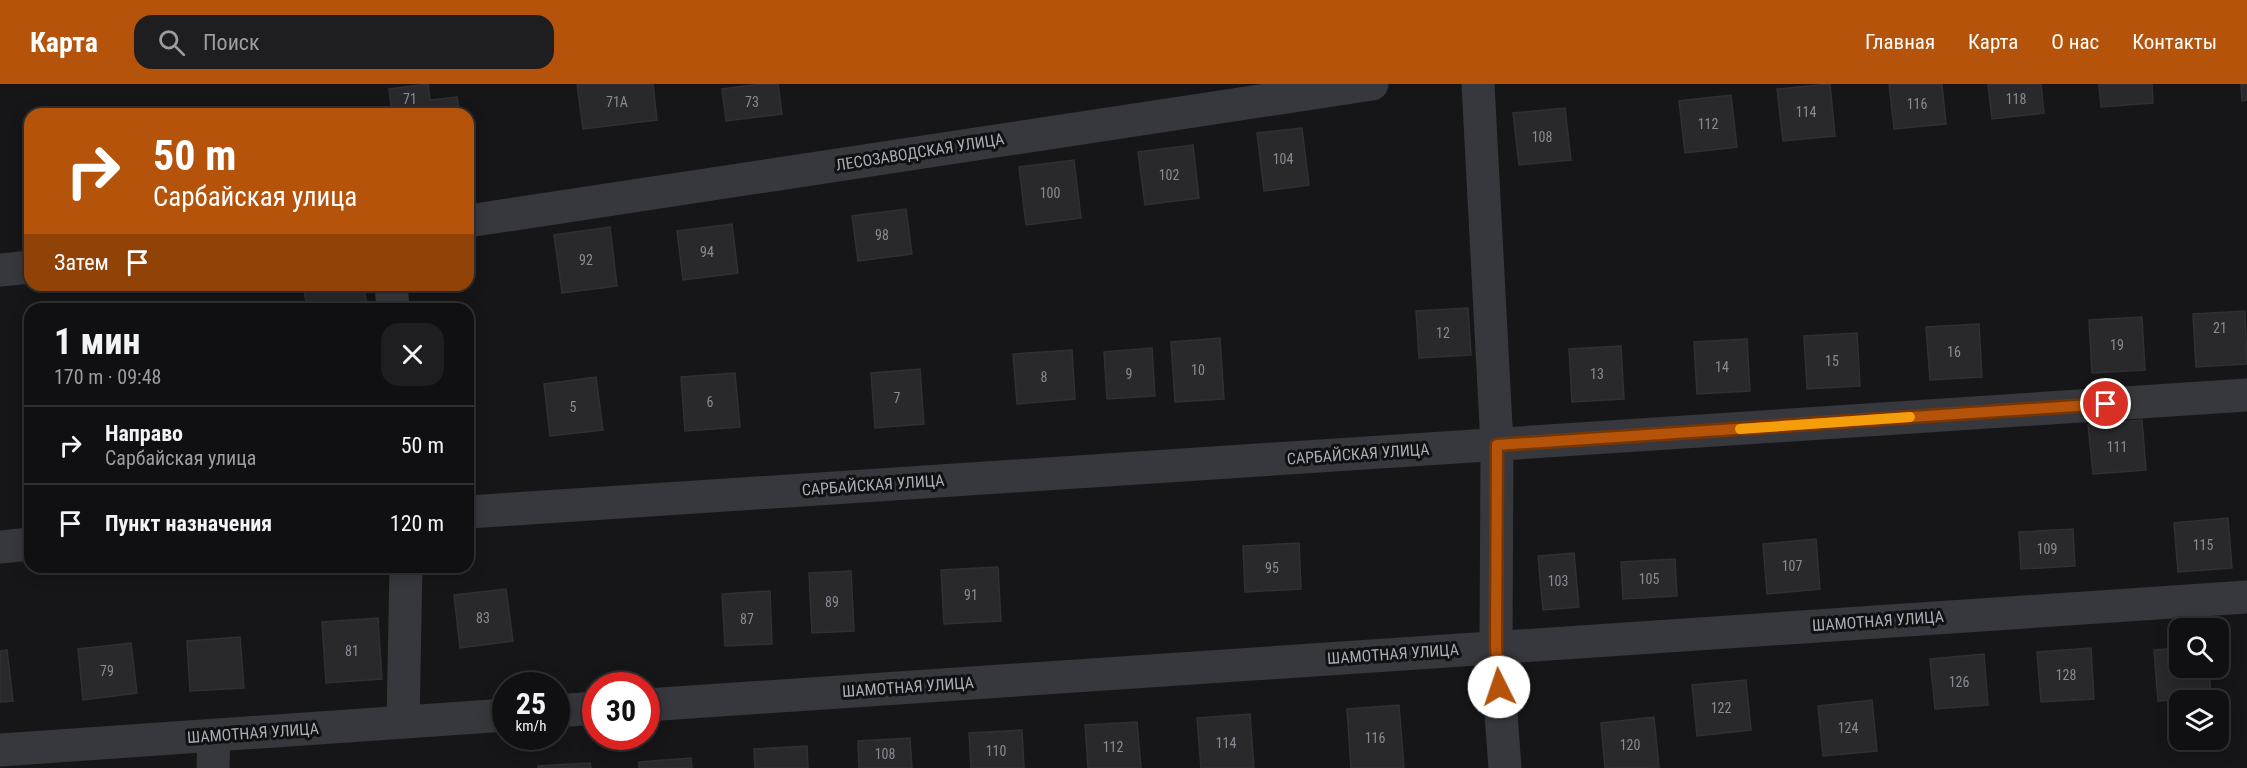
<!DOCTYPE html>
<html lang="ru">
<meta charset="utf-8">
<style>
body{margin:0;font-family:"Roboto Condensed",sans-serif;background:#1e1e20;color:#f1f3f6;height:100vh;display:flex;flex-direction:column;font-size:22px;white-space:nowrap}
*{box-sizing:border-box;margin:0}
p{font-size:20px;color:#9c9d9f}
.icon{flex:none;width:33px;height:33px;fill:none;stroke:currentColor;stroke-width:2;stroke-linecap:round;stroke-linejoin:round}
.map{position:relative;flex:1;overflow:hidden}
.panel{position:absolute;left:24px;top:219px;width:450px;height:270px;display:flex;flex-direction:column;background:#101012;border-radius:18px;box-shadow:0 3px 15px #0003,0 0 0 2px #303032}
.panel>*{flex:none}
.top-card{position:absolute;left:24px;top:24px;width:450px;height:183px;border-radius:18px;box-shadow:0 3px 15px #0003,0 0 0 2px #303032;background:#b45309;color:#fff;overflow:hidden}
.buttons{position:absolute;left:2169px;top:534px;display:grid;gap:12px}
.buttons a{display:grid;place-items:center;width:60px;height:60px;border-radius:12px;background:#101012;box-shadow:0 3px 15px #0003,0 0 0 2px #303032;font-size:30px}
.speed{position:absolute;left:492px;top:588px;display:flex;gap:12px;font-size:30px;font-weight:700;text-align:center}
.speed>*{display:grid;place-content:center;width:78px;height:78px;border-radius:50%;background:#101012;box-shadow:0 3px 15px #0003,0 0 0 2px #303032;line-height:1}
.speed small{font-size:15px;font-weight:400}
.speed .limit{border:9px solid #d22;background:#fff;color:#111}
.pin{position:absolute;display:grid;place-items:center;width:51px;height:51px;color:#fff;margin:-26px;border:3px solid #fff;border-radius:50%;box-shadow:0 2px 6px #0007}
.me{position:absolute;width:66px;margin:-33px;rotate:356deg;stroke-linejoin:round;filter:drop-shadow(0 0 4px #0008)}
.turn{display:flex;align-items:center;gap:21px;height:126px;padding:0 30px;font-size:27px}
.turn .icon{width:78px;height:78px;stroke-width:2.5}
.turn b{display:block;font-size:42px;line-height:51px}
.then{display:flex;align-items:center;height:57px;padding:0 30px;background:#0003;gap:12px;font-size:22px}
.round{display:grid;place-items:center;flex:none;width:63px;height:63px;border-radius:18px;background:#1e1e20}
.head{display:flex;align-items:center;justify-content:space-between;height:102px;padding:0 30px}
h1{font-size:36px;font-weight:700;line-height:45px}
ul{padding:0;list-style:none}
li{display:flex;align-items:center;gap:18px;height:78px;padding:0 30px;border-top:2px solid #303032}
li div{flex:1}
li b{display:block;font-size:22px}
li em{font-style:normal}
header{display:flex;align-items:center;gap:36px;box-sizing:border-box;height:84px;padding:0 30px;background:#b45309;color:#fff}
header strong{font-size:28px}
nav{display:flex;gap:33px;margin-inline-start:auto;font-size:21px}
.search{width:420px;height:54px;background:#1e1e20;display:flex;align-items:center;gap:15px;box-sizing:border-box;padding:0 21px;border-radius:18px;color:#9c9d9f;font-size:22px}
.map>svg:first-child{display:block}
.building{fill:#29292c;stroke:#303034;stroke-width:1.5}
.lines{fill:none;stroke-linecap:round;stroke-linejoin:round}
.minor{stroke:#37383d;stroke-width:33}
.route-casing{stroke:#753606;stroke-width:15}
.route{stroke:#b45309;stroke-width:10}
.slow{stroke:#f59e0b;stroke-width:10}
.labels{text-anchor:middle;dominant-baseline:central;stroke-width:6;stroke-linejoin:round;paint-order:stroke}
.number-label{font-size:14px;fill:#888b94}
.street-label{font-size:16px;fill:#a8adb8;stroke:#111113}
</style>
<header>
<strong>Карта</strong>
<div class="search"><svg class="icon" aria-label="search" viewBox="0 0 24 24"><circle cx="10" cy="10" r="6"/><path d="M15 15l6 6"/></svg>Поиск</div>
<nav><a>Главная</a><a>Карта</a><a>О нас</a><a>Контакты</a></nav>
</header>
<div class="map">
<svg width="2247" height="684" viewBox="0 0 2247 684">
<rect width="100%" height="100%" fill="#161618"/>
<path class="building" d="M428,0l2,16 27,-3 3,17h-68l-3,-25z
M577,0h76l4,36 -74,9z
M762,0h16l4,30 -56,7 -4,-32z
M1830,0l5,52 -52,5 -6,-52z
M1889,0h53l4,40 -52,5z
M1988,0h53l3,29 -52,6z
M2099,0h53l1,19 -52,4z
M2241,0h6v16l-5,1z
M1731,11l6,52 -52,6 -6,-52z
M1565,24l6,52 -52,5 -6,-52z
M1302,44l7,57 -45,6 -7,-58z
M1193,61l6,53 -54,7 -7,-53z
M1074,76l7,58 -55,7 -7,-58z
M906,125l6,45 -54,7 -6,-45z
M732,140l6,49 -55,7 -6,-49z
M610,143l7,59 -55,7 -8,-58z
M351,201h13l3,24h-60l-3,-19z
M219,219l1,6h-47z
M1468,224l3,47 -52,3 -3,-47z
M2245,227l2,53 -51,3 -3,-53z
M2142,233l3,53 -53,3 -3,-53z
M1979,240l3,53 -52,3 -4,-53z
M1857,249l3,53 -53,3 -3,-53z
M1220,254l4,61 -49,3 -4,-60z
M1747,255l3,52 -53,3 -3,-52z
M1621,262l3,53 -52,3 -3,-53z
M1152,264l3,48 -48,3 -3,-47z
M1072,266l3,49 -58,5 -4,-50z
M920,285l4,55 -49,4 -4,-55z
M735,289l5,54 -55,4 -4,-54z
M596,293l7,53 -53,6 -6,-52z
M2142,336l4,50 -53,4 -5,-49z
M2228,434l4,50 -54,4 -4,-49z
M2073,445l2,37 -54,3 -2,-37z
M1816,455l4,50 -53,5 -4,-50z
M1299,459l2,46 -56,3 -2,-46z
M1574,469l5,54 -36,3 -5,-54z
M1675,475l2,37 -54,3 -2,-37z
M998,483l3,54 -57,3 -3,-54z
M851,487l3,60 -42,2 -3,-60z
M506,505l7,52 -53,7 -6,-53z
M770,507l2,53 -47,2 -3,-52z
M378,534l4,61 -56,4 -4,-61z
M240,553l4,51 -54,3 -3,-50z
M131,559l6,50 -54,7 -5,-51z
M2091,564l3,51 -53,3 -4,-50z
M2180,564v20h29l2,29 -53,4 -4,-51z
M7,566l6,51 -13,1v-51z
M1984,570l4,51 -53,4 -5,-50z
M1746,596l5,50 -54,6 -5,-51z
M1872,616l5,51 -54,5 -5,-50z
M1399,621l5,63h-53l-4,-59z
M1250,630l4,54h-53l-4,-50z
M1654,633l5,50 -54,1 -4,-45z
M1137,638l4,46h-53l-3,-43z
M1022,646l2,38h-53l-2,-35z
M910,654l2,30h-53l-1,-27z
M807,662l1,22h-53l-1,-19z
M691,674l1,10h-53v-6z
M590,679l1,5h-53v-2z"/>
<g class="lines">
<path class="minor" d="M1478,0l19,361 -1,202 9,121
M468,137l904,-137
M0,186l30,-3
M391,201l2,24
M468,428l1779,-117
M0,463l30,-3
M646,621l1601,-108
M556,627l40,-3
M403,638l3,-155
M0,666l506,-35
M213,684l1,-32"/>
</g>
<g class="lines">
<g class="route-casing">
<path id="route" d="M1499,603l-3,-40 1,-202 609,-41"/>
</g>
<use href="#route" class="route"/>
<path class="slow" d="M1740,345l170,-12"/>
</g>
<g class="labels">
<g class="number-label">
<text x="410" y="15">71</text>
<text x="2016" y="15">118</text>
<text x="617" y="18">71А</text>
<text x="752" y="18">73</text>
<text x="1917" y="20">116</text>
<text x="1806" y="28">114</text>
<text x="1708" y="40">112</text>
<text x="1542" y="53">108</text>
<text x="1283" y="75">104</text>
<text x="1169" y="91">102</text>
<text x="1050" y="109">100</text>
<text x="882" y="151">98</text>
<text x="707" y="168">94</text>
<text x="586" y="176">92</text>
<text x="2220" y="244">21</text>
<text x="1443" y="249">12</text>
<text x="2117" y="261">19</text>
<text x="1954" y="268">16</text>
<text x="1832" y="277">15</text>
<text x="1722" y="283">14</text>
<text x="1198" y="286">10</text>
<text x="1129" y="290">9</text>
<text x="1597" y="290">13</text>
<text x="1044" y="293">8</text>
<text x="897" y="314">7</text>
<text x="710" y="318">6</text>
<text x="573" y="323">5</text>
<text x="2117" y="363">111</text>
<text x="2203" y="461">115</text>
<text x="2047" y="465">109</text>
<text x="1792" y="482">107</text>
<text x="1272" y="484">95</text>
<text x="1649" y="495">105</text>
<text x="1558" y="497">103</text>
<text x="971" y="511">91</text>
<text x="832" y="518">89</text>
<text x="483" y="534">83</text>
<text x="747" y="535">87</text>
<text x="352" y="567">81</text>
<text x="107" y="587">79</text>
<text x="2066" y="591">128</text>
<text x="1959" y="598">126</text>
<text x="1721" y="624">122</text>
<text x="1848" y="644">124</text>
<text x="1375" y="654">116</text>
<text x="1226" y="659">114</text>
<text x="1630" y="661">120</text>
<text x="1113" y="663">112</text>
<text x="996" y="667">110</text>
<text x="885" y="670">108</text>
</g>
<g class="street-label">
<text transform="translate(920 68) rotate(-9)">ЛЕСОЗАВОДСКАЯ УЛИЦА</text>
<text transform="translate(1358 370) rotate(-4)">САРБАЙСКАЯ УЛИЦА</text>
<text transform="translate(873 401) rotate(-4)">САРБАЙСКАЯ УЛИЦА</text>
<text transform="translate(1878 537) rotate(-4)">ШАМОТНАЯ УЛИЦА</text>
<text transform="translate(1393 570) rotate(-4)">ШАМОТНАЯ УЛИЦА</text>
<text transform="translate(908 603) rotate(-4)">ШАМОТНАЯ УЛИЦА</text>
<text transform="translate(253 649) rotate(-4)">ШАМОТНАЯ УЛИЦА</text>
</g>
</g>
</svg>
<div class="buttons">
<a><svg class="icon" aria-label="search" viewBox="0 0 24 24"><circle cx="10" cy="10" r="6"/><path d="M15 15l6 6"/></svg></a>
<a><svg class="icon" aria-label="layers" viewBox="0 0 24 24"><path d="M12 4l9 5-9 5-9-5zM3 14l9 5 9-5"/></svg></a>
</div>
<div class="speed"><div>25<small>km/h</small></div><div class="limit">30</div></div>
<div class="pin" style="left:2106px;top:320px;background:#d93025"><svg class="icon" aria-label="arrive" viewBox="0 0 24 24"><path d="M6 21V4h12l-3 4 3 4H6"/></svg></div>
<svg class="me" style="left:1499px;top:603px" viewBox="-20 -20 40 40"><circle r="19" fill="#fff"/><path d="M0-13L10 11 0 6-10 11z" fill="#b45309"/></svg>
<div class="top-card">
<div class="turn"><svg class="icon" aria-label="right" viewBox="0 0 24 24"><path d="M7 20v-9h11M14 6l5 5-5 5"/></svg><div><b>50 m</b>Сарбайская улица</div></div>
<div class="then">Затем<svg class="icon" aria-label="arrive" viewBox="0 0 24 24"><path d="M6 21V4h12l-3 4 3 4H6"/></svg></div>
</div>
<section class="panel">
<div class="head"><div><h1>1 мин</h1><p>170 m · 09:48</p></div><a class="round"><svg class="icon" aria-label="close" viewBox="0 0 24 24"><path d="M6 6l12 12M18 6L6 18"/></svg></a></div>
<ul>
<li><svg class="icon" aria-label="right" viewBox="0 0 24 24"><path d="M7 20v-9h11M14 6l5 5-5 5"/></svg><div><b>Направо</b><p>Сарбайская улица</p></div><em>50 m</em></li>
<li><svg class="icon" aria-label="arrive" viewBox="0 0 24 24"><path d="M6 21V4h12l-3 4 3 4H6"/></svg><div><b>Пункт назначения</b></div><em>120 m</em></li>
</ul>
</section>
</div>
